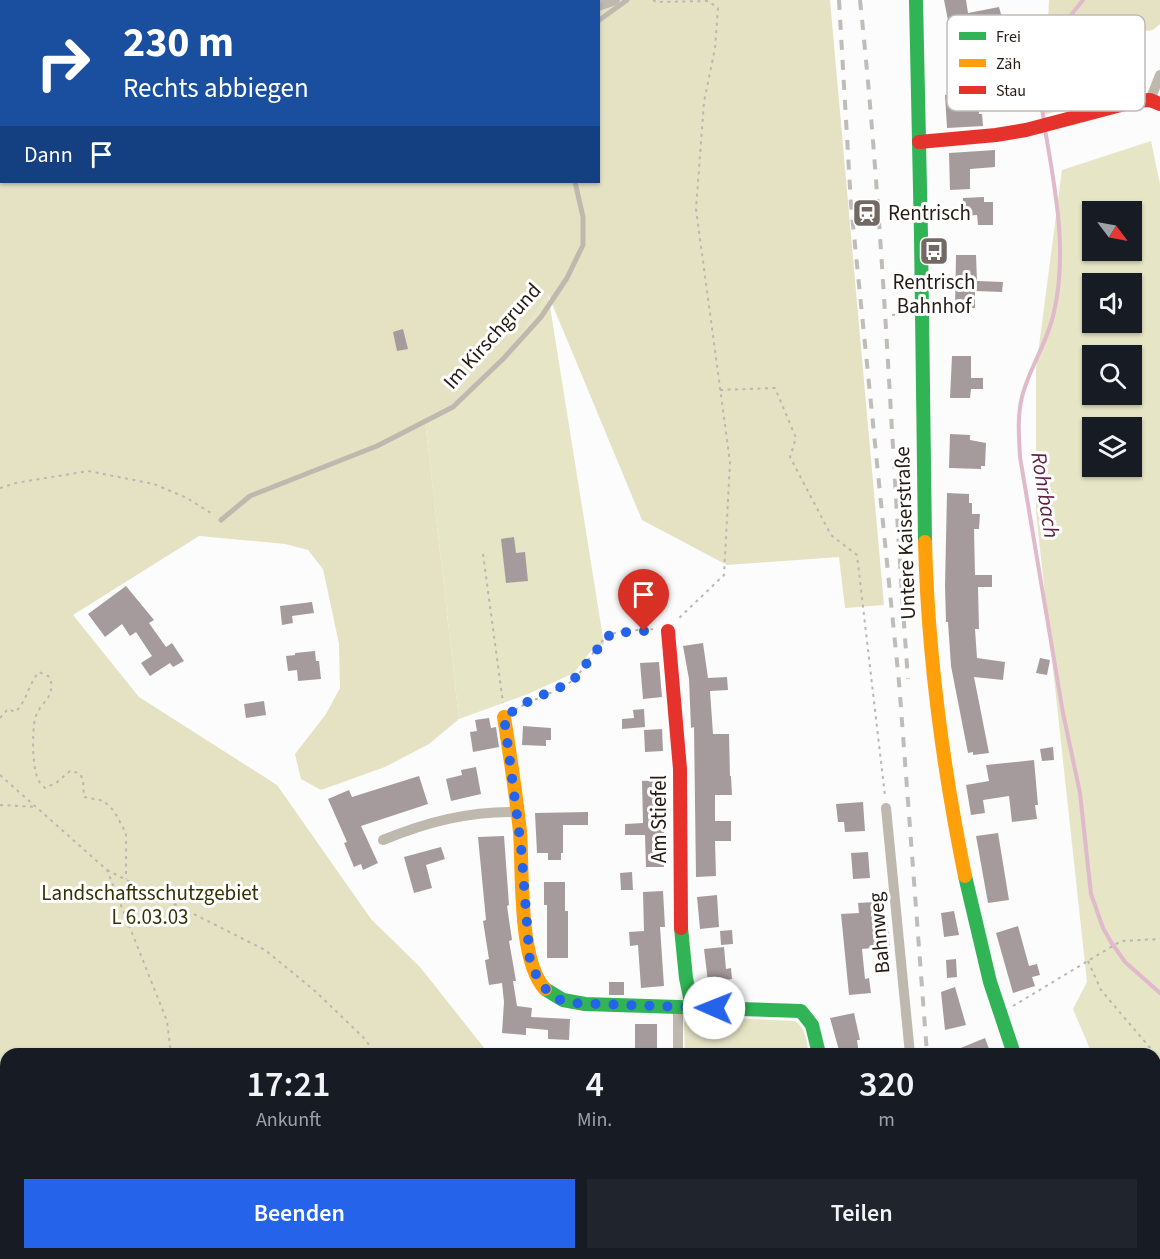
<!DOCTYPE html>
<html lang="de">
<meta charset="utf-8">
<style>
body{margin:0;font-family:"Source Sans 3",sans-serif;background:#20242c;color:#f1f3f6;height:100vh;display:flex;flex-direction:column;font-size:22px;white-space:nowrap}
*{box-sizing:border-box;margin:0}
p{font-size:20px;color:#9ea1a6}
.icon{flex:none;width:33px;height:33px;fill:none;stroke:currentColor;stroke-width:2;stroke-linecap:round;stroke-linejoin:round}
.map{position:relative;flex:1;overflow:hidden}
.panel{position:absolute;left:0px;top:1048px;width:1161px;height:212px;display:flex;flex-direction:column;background:#171b24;border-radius:18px 18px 0 0;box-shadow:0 2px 4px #0004}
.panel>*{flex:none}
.top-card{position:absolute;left:0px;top:0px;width:600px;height:183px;box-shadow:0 2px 4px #0004;background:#1a4fa0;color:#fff;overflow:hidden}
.needle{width:39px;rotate:122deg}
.fabs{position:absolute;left:1082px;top:201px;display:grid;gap:12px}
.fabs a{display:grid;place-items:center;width:60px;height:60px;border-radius:0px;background:#171b24;box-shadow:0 2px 4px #0004;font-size:30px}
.pin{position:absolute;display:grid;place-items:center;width:51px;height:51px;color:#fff;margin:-62px -26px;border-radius:50% 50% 50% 0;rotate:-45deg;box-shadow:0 0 6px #0007}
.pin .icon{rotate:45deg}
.me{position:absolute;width:66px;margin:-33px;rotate:271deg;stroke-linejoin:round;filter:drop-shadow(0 0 4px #0008)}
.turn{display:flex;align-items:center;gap:21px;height:126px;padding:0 24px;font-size:27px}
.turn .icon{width:78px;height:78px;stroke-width:2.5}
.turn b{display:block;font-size:42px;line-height:51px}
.then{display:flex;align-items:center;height:57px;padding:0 24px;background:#0003;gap:12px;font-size:22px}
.eta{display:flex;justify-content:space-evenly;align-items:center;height:102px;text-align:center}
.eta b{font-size:36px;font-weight:600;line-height:42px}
.button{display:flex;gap:12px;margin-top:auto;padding:12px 24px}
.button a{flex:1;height:69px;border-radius:0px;background:#2563eb;color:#fff;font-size:24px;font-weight:600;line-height:69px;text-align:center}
.button a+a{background:#20242c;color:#f1f3f6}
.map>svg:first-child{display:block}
.green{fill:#e6e5c6;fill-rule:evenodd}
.forest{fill:#e4e2c3}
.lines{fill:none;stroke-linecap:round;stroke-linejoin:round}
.stream{stroke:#e0b9ca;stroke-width:4}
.building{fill:#a69b9c}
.path{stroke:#bbb6b1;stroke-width:2;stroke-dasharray:3 4.5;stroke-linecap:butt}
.lane{stroke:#bfb8af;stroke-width:5}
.street{stroke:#bfb8af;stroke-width:10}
.fast{stroke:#30b455;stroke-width:14}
.slow{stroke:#ff9f0a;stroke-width:14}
.jam{stroke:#e5322d;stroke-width:14}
.rail{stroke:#c0bcb7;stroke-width:4;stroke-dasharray:10 10;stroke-linecap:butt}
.route{stroke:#2563eb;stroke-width:10;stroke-dasharray:0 18}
.labels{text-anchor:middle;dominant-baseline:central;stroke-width:6;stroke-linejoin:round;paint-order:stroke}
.poi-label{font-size:21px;fill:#271a13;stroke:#fff;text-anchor:start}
.street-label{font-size:21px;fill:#271a13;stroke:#fff}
.park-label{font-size:21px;fill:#343203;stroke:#fff}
.water-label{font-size:22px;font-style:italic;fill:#611e42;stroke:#fff}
.key{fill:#fff;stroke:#bebab8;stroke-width:1.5}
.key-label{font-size:16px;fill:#271a13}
</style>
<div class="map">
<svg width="1160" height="1259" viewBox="0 0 1160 1259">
<rect width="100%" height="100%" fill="#fcfcfc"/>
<path class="green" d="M0,0h620l-618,2 -2,34z
M1151,141l9,43v978l-5,-9v-99h-63l-19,-45 14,-27 -51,-470v-143l26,-199zM1092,212h39v38h-39zM1092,284h39v38h-39zM1092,356h39v38h-39zM1092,428h39v38h-39z
M548,294l56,350 -13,7 -17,22 -46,21 -69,25 -34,-299 79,-61z
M689,1016l106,5c11,7 12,22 14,33h-124l-1,-31z"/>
<path class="forest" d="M620,0h210l54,605 -39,3 -6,-51 -112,8 -85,-45 -94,-226 -44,65 -52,49 -27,12 34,299 -30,25 -44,23 -64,23 -20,-11 -6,-25 31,-40 14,-26 -1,-44 -16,-75 -15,-19 -23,-6 -86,-8 -126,79 66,82 138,88 94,134 49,48 69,87h-483v200h443l1,5h-450v-1223h1l1,146h596l1,-174z
M1049,0h111v24l-7,6 -39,6 -41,20 -4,27 6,24 -29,7 -8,-3c4,-37 10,-74 11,-111z"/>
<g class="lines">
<path class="stream" d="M1044,122c-4,-27 -9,-59 -2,-84l21,-13 20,-25
M1045,129c10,60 23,122 9,183 -6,30 -25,56 -32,85 -5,20 -3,40 -2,60l43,256 17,80 11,101 12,34 8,14 14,20 35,31"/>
</g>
<path class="building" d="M944,0h22l2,13 31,-6 3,11 -27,6 4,27 -24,5z
M978,93l1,21h3l1,12 -36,2 -2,-33z
M995,150v17l-25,2v20l-20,1 -1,-37z
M984,197v5h9v23h-15l-1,-10 -14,1v-18z
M956,255h20l1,26 26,1 -1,10 -27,-1v17h-20z
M403,329l5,20 -11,2 -4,-19z
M952,356h19v22h12v11h-12l-1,9h-20z
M950,434l20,1v5l16,3 -1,23h-4v3l-32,-1z
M947,493l22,1v9h3v11h8l-1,15h-5l1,46h17v12h-14l1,42h-4l2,29 28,4 -2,18 -29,-3 15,76 -16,2v-3l-5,1 -17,-87 -3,-44h-2l-1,-36z
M514,537l2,16 9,-1 3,29 -22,2 -5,-44z
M126,586l28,34 -5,3 17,24 6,-4 12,18 -11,6 -3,-4 -20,13 -9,-13 11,-7 -16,-24 -6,4 -8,-12 -17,13 -17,-23z
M312,602l2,11 -22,3 1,7 -11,2 -2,-19z
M703,643l5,35 19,-1 1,13 -18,1 3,43h16l1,42h1l1,19h-17v26h16v20h-16l1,35 -20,1 -2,-150 -3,1 -2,-49 -6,-33z
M315,651l1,10h3l2,18 -23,2 -1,-11 -9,1 -2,-15 9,-1v-2z
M1040,658l10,2 -3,15 -11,-2z
M659,662l3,35 -19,2 -3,-36z
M264,701l2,14 -20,3 -2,-14z
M644,709l1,18 -23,2v-10l12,-1 -1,-8z
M489,718l2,10 5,-1 3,20 -26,5 -3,-20 7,-1 -2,-11z
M523,726l28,2v12h-5v6l-24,-1z
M662,729l1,22 -18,1 -1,-22z
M1053,747l1,13 -12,1 -2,-12z
M1034,760l4,45h-3l2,14 -25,3 -3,-26 -26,4 2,13 -14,2 -5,-30 23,-4 -3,-16z
M476,767l5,27 -30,7 -5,-22 16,-4 -1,-5z
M419,776l9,28 -67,22 17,37 -15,7 -2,-6 -7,3 -10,-24 3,-1 -19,-43 21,-9 3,7z
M664,780v87h-18l-1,-32h-20v-11l18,-1 -1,-42z
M863,802l2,29 -20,1 -1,-10h-6l-2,-18z
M588,812v13h-25v28h-2v7h-13v-7h-11l-2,-40z
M998,833l11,67 -21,3 -12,-67z
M504,836l5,69 -2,1 5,34 -3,1 7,40h-3l4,25 15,2 -1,9 39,2 -1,21 -21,-1v-9l-22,-2v7l-24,-2 2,-31 -2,-19 -13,2 -4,-25 4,-1 -6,-38 3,-1 -8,-83z
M441,847l4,12 -19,6 6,23 -18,5 -10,-36z
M868,852l2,26 -17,1 -2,-26z
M632,872l1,18h-12l-1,-17z
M544,882h21v29h3v47h-21v-53h-3z
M663,891l2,36h-5l4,59 -23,2 -3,-43 -8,1 -1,-14 15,-1 -1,-39z
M717,895l2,32 -19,2 -3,-32z
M875,902l2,25 11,-1 2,20 -28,3 3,30 4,-1 2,15 -22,2 -8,-81 18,-1 -1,-10z
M954,911l5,24 -15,2 -3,-24z
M1018,926l11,40 8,-2 3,11 -8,2 3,9 -22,7 -17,-60z
M732,930l1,14 -12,1 -1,-14z
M724,947l2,22 5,-1 1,11 -24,3 -4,-33z
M956,959l1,18 -10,1 -1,-18z
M609,982h15v13h-15z
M955,987l11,38 -21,5 -4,-38z
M854,1013l6,27h-3l2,14h-19l-10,-36z
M635,1024h22v24h-22z
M985,1038l6,16h-45z"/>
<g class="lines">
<path class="path" d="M496,0v2
M653,0l3,2 52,-1 10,7 -3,40 -11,54 -8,107 34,253 -6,113 -47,45
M0,36h2
M0,125l2,-2
M892,315l16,-1
M720,390l55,-2 21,50 -6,19 41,78 26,20 28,241
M0,488l16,-5 72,-12 66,13 33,14 27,17
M483,554l20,149
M515,710c17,-11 37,-16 54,-27 17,-11 25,-41 43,-49 11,-5 29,-3 41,-5
M0,718l8,-9 7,3c12,-10 13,-28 24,-40l11,5c6,23 -10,23 -15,42 -3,13 -3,51 4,62 1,3 4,5 6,7l11,-5 14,-12 9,2 4,6 1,18 20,4 10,10 12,22v46
M0,775l107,95 60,151 4,33
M0,805l37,2
M107,870l158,80 50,41 50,48 10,15
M1088,961l13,29 10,12 47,55 2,42
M1013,1006l108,-65 39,-2
M186,1254l1,5
M446,1254l1,5
M508,1254l1,5
M524,1254l1,5
M581,1254l1,5
M606,1259l28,-5"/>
<path class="lane" d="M598,21l29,-21
M221,520l29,-24 127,-50 76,-39 51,-49 37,-41 26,-39 16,-33v-28l-8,-35"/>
<path class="street" d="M598,6l17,-6
M1150,100l10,-25
M886,808l24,246
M383,840c44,-18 86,-29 134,-28
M678,1008v46
M718,1254v5
M854,1254v5"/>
<path class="fast" d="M916,0l5,236 4,306
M965,876l25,106 24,72
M681,928l5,50 6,29
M545,989l18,11 22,4 216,7 11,14 7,29
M1108,1254l2,5"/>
<path class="slow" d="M925,542c3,115 17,221 40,334
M504,717c6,38 12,76 16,115 3,40 -2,128 25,157"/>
<path class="jam" d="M919,142l77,-7 30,-5 110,-29 14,-1 10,4
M668,631l12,138 1,159"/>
<path class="rail" d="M839,0l12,205 48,477 28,372
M860,0c24,226 31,453 48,679
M951,1254l1,5"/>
</g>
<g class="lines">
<path class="route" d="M644,631l-31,2 -7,5 -29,38 -7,7 -41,18 -25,16 17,129 9,117 12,23 16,13 12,4 144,5"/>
</g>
<defs>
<g id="station-square" transform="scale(1.5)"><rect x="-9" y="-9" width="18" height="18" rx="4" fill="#726965" stroke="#fff"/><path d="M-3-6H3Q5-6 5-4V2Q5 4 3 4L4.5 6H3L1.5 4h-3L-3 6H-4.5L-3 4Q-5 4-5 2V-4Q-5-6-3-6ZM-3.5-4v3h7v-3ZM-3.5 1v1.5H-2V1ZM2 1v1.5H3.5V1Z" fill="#fff"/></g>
<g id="bus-square" transform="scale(1.5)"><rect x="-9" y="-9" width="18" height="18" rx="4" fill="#726965" stroke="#fff"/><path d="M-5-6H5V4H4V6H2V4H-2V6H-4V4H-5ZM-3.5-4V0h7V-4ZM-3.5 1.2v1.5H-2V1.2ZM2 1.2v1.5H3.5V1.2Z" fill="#fff"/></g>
</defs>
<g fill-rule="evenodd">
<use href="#station-square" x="867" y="213"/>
<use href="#bus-square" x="934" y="251"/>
</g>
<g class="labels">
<g class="poi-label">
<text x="888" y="213">Rentrisch</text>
<text x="934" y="282" text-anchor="middle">Rentrisch<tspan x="934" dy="24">Bahnhof</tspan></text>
</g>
<g class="street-label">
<text transform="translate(492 336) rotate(-48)">Im Kirschgrund</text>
<text transform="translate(905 533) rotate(-92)">Untere Kaiserstraße</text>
<text transform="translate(659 819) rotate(-90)">Am Stiefel</text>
<text transform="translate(879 933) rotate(-95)">Bahnweg</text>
</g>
<g class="park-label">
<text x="150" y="893">Landschaftsschutzgebiet<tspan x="150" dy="24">L 6.03.03</tspan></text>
</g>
<g class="water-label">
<text transform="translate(1045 495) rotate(81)">Rohrbach</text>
</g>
</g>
<rect x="947" y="15" width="198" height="96" rx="9" class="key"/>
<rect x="959" y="32" width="27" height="8" fill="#30b455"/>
<rect x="959" y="59" width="27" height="8" fill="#ff9f0a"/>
<rect x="959" y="86" width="27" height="8" fill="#e5322d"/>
<g class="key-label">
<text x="996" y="42">Frei</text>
<text x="996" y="69">Zäh</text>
<text x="996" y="96">Stau</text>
</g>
</svg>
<div class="fabs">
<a><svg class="needle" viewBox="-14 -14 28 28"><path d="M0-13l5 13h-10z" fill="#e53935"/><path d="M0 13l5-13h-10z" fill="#9ea1a6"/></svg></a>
<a><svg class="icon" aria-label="sound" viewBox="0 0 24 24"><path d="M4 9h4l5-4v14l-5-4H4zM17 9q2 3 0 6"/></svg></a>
<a><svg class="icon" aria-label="search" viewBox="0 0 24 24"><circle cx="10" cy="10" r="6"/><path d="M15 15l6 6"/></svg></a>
<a><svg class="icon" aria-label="layers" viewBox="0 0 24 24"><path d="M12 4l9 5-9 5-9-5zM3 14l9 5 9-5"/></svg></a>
</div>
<div class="pin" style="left:644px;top:631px;background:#d93025"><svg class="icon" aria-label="arrive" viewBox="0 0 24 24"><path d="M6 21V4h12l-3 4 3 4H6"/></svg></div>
<svg class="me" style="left:714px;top:1008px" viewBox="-20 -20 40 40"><circle r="19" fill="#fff"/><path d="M0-13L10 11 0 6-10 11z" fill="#2563eb"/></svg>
<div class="top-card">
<div class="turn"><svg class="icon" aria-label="right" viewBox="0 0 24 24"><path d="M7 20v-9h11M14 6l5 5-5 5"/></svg><div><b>230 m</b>Rechts abbiegen</div></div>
<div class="then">Dann<svg class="icon" aria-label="arrive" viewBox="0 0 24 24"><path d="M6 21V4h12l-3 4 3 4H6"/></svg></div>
</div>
<section class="panel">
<div class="eta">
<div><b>17:21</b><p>Ankunft</p></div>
<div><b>4</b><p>Min.</p></div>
<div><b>320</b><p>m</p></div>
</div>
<div class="button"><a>Beenden</a><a>Teilen</a></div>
</section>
</div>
